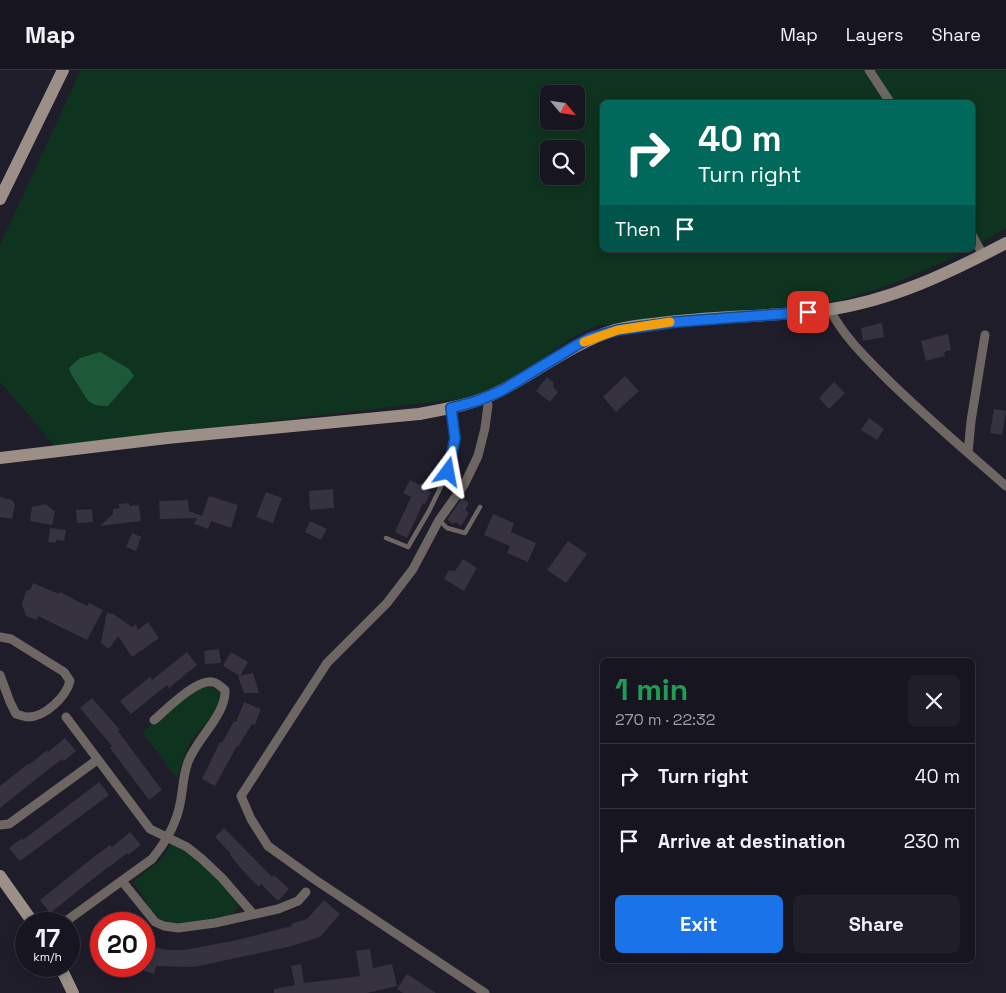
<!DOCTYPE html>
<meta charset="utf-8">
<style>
body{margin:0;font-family:"Space Grotesk",sans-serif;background:#201f29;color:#f1f3f6;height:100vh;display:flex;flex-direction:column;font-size:19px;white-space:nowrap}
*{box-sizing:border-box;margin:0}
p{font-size:16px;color:#9e9fa5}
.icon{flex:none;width:28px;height:28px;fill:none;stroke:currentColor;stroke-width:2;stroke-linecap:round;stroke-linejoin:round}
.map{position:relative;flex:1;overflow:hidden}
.drawer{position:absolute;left:600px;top:588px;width:375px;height:305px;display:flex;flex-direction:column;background:#171620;border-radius:8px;box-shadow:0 2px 8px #0003,0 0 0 1px #36353e}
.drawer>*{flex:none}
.top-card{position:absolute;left:600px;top:30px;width:375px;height:152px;border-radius:8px;box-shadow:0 2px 8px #0003,0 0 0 1px #36353e;background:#00695c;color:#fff;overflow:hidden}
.needle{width:32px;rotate:119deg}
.buttons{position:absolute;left:540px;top:15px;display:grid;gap:10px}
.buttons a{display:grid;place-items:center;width:45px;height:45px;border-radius:8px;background:#171620;box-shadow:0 2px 8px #0003,0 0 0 1px #36353e;font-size:25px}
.speed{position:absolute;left:15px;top:842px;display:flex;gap:10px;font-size:25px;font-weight:700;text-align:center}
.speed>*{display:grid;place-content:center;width:65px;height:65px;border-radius:50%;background:#171620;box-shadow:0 2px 8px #0003,0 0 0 1px #36353e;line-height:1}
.speed small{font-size:12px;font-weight:400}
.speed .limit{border:8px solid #d22;background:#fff;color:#111}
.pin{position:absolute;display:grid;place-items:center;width:42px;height:42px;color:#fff;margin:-21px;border-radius:10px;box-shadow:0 2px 8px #0006}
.me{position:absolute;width:55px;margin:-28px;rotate:13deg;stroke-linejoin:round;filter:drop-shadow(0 0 4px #0008)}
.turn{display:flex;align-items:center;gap:18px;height:105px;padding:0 15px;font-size:22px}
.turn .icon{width:65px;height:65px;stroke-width:2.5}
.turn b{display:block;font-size:35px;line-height:42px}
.then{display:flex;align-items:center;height:48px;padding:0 15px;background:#0003;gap:10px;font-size:19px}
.round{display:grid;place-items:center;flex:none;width:52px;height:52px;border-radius:8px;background:#201f29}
.overview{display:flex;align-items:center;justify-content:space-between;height:85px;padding:0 15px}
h1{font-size:30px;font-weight:700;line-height:38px;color:#1e9e55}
.action{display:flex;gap:10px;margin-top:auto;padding:10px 15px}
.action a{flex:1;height:58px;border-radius:8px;background:#1a73e8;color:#fff;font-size:20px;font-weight:700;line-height:58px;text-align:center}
.action a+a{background:#201f29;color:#f1f3f6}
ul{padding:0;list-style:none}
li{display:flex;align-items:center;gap:15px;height:65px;padding:0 15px;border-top:1px solid #36353e}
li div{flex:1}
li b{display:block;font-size:19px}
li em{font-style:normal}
header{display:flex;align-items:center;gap:30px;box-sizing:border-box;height:70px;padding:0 25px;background:#171620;border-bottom:1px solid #36353e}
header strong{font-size:24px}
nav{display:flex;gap:28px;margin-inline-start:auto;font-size:18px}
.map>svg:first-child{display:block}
.green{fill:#0e331f;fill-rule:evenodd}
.forest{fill:#1d5939}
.building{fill:#363240}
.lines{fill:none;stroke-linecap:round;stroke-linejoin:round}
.lane{stroke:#6d6662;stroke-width:4.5}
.street{stroke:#6d6662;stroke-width:9}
.secondary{stroke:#9b8f88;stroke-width:12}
.route-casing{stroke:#114b97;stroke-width:12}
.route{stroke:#1a73e8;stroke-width:9}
.slow{stroke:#f59e0b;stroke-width:9}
</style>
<header>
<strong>Map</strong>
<nav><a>Map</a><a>Layers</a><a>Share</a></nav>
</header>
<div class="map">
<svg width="1006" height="923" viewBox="0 0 1006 923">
<rect width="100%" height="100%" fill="#1f1d2a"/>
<path class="green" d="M81,0h925v158l-33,20 -1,-146h-370v148h368l-77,34 -54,17 -243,25 -26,13 -66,47 -43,13 -406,47 -55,-64v-137zM549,24h27v27h-27zM549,79h27v27h-27z
M207,616l12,5c6,19 -19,36 -28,50 -6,11 -10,25 -14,37l-35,-46 57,-44z
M176,773c24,17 47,36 62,62l-3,8 -5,3c-18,3 -53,12 -70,3 -9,-5 -19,-26 -25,-35v-4l27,-21 9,-14z"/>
<path class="forest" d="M100,282l29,17 5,7 -26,30c-21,0 -20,-6 -30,-21 -4,-6 -7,-10 -9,-17l11,-10z"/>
<path class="building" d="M882,253l2,14 -21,4 -2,-13z
M948,264l3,16 -7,2 1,4 -19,5 -5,-20z
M625,306l14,15 -23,21 -13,-15z
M547,307l7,6 -1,4 5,5 -8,10 -14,-11z
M834,312l11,11 -16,16 -10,-11z
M994,339l12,2 -4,24 -12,-2z
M869,348l15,11 -7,11 -16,-10z
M410,410l10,5 2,-3 8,4 -2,5 3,1 -6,12 -2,-1 -16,35 -12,-6 16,-35 -8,-4z
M333,419l1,19 -24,2 -1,-19z
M266,422l16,6 -9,25 -17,-6z
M209,426l29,9 -7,23 -20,-7 -3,8 -14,-5 3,-6 -37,1 -1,-18 29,-1 1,11 13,5z
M0,427l12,3 3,4 -3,15 -12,-2z
M462,428l7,5 -4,7 4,3 -8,13 -5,-4 -3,2 -6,-4z
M129,433v3l10,-1 2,16 -41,5 13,-12v-5l7,-1 -2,-4z
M45,434l10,7 -3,14 -22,-4 2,-14z
M92,439l1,13 -16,1 -1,-13z
M493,444l21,9 -3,9 25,11 -8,19 -21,-9 3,-7 -26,-11z
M310,451l17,8 -6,11 -16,-8z
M50,458l16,2 -2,11 -7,-1 -2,3 -7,-1z
M132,463l9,4 -5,14 -10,-4z
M568,471l19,13 -21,29 -19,-13z
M463,489l14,9 -13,23 -20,-12 5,-9 6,1z
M33,513l26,11 1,-2 27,14 2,-3 14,7 -16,30 -49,-24 -1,4 -11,-4 -4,-12 4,-13 4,-1z
M107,542l3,2 2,-1 20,14 4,-3 2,6 10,-8 11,16 -27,19 -14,-21 -9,13 -8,-6z
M219,579l2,14 -16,1 -1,-13z
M187,582l10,13 -28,23 -2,-3 -36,29 -11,-13 30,-24 2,3z
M231,582l17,10 -8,14 -17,-10z
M253,603l6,20h-15l-6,-17z
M92,628l28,32 -2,1 44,59 -13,10 -39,-52 2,-2 -32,-38z
M244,632l17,7 -6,16 -3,-1 -14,23 -1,-1 -22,40 -13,-7 18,-37 2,1 12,-22 2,1z
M65,668l11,13 -12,10 -2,-2 -18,14 -44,35v-22l28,-22 1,1 18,-15 1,2z
M99,712l10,13 -89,66 -11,-13 13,-10 1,2z
M224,758l48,49 2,-2 15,14 -11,12 -17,-17 -2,3 -15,-15 -14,-17 1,-1 -16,-17z
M130,762l11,13 -13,10 -1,-2 -19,15v-1l-58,46 -10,-13 50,-40 20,-15 2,2z
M324,830l16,14 -20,23 -28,9 -98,21 -38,-1 -2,8 -10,-3v-27l22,6h19l52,-10 55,-14 -1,-2 16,-5z
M370,879l3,19 19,-4 5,22 -30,7h-93v-4l21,-4 -4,-19 10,-2 3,19 56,-7 -4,-25z
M407,904l29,19h-33l-6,-4z"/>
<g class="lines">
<path class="lane" d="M439,450l8,8 18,5 15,-26
M386,468l22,9 21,-36 19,-39 7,-34 -4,-28"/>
<path class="street" d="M869,0l21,32
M972,165l11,20
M830,240c13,25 33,45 53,65 39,39 82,75 123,111
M485,328l3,7 -3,23 -7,28 -14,29 -25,35 -26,49 -26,34 -60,60 -86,133 10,23 17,27 46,33 171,114
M968,383l3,-32 14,-86
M0,567l11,2 53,33 6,9c-4,16 -25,36 -42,36 -3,0 -8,-2 -12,-3l-6,-12 -10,-27
M66,647l84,112 37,18 15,12 20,19 31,36
M0,755l9,-1 88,-64
M122,811l33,41 9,4 14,2 37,-5 63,-14 20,-8 8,-9
M62,854l90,-65c13,-16 24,-34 28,-55 3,-14 3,-29 8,-42 9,-24 38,-47 37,-72 -4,-3 -8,-8 -13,-8 -16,-3 -46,28 -58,38"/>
<path class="secondary" d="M0,129l63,-129
M0,388l167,-20 252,-24c28,-5 57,-10 83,-24 38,-20 71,-47 113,-60 15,-4 31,-5 45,-7 40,-5 81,-6 121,-9 15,-1 30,-2 45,-4 65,-9 123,-37 180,-67
M0,806l34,48
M60,896l13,27"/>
</g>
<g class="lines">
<g class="route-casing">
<path id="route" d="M448,402l7,-34 -4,-30 26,-7 24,-10 74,-45 15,-8 28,-8 58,-8 132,-10"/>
</g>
<use href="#route" class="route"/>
<path class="slow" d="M584,272l34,-12 52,-8"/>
</g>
</svg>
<div class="buttons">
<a><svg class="needle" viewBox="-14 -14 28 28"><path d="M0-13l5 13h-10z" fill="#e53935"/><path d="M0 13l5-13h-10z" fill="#9e9fa5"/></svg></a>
<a><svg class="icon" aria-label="search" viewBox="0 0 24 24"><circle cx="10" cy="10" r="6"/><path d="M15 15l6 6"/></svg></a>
</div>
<div class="speed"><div>17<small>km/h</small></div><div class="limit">20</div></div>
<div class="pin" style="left:808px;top:242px;background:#d93025"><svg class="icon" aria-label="arrive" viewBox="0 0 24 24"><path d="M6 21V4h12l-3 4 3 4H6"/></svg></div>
<svg class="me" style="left:448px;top:402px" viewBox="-20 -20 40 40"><path d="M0-17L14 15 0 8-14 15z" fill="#1a73e8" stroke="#fff" stroke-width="4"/></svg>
<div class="top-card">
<div class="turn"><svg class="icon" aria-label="right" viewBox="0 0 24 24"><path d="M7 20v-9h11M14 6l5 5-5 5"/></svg><div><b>40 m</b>Turn right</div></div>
<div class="then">Then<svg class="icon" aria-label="arrive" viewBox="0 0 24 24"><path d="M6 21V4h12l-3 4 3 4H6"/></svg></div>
</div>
<section class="drawer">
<div class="overview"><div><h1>1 min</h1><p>270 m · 22:32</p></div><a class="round"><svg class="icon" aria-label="close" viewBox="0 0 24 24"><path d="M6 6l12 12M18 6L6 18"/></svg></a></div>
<ul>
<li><svg class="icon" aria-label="right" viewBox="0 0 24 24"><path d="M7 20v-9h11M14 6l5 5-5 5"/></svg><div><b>Turn right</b></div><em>40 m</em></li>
<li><svg class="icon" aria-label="arrive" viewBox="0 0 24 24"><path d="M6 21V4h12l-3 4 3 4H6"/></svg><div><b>Arrive at destination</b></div><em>230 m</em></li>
</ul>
<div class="action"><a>Exit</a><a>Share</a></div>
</section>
</div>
